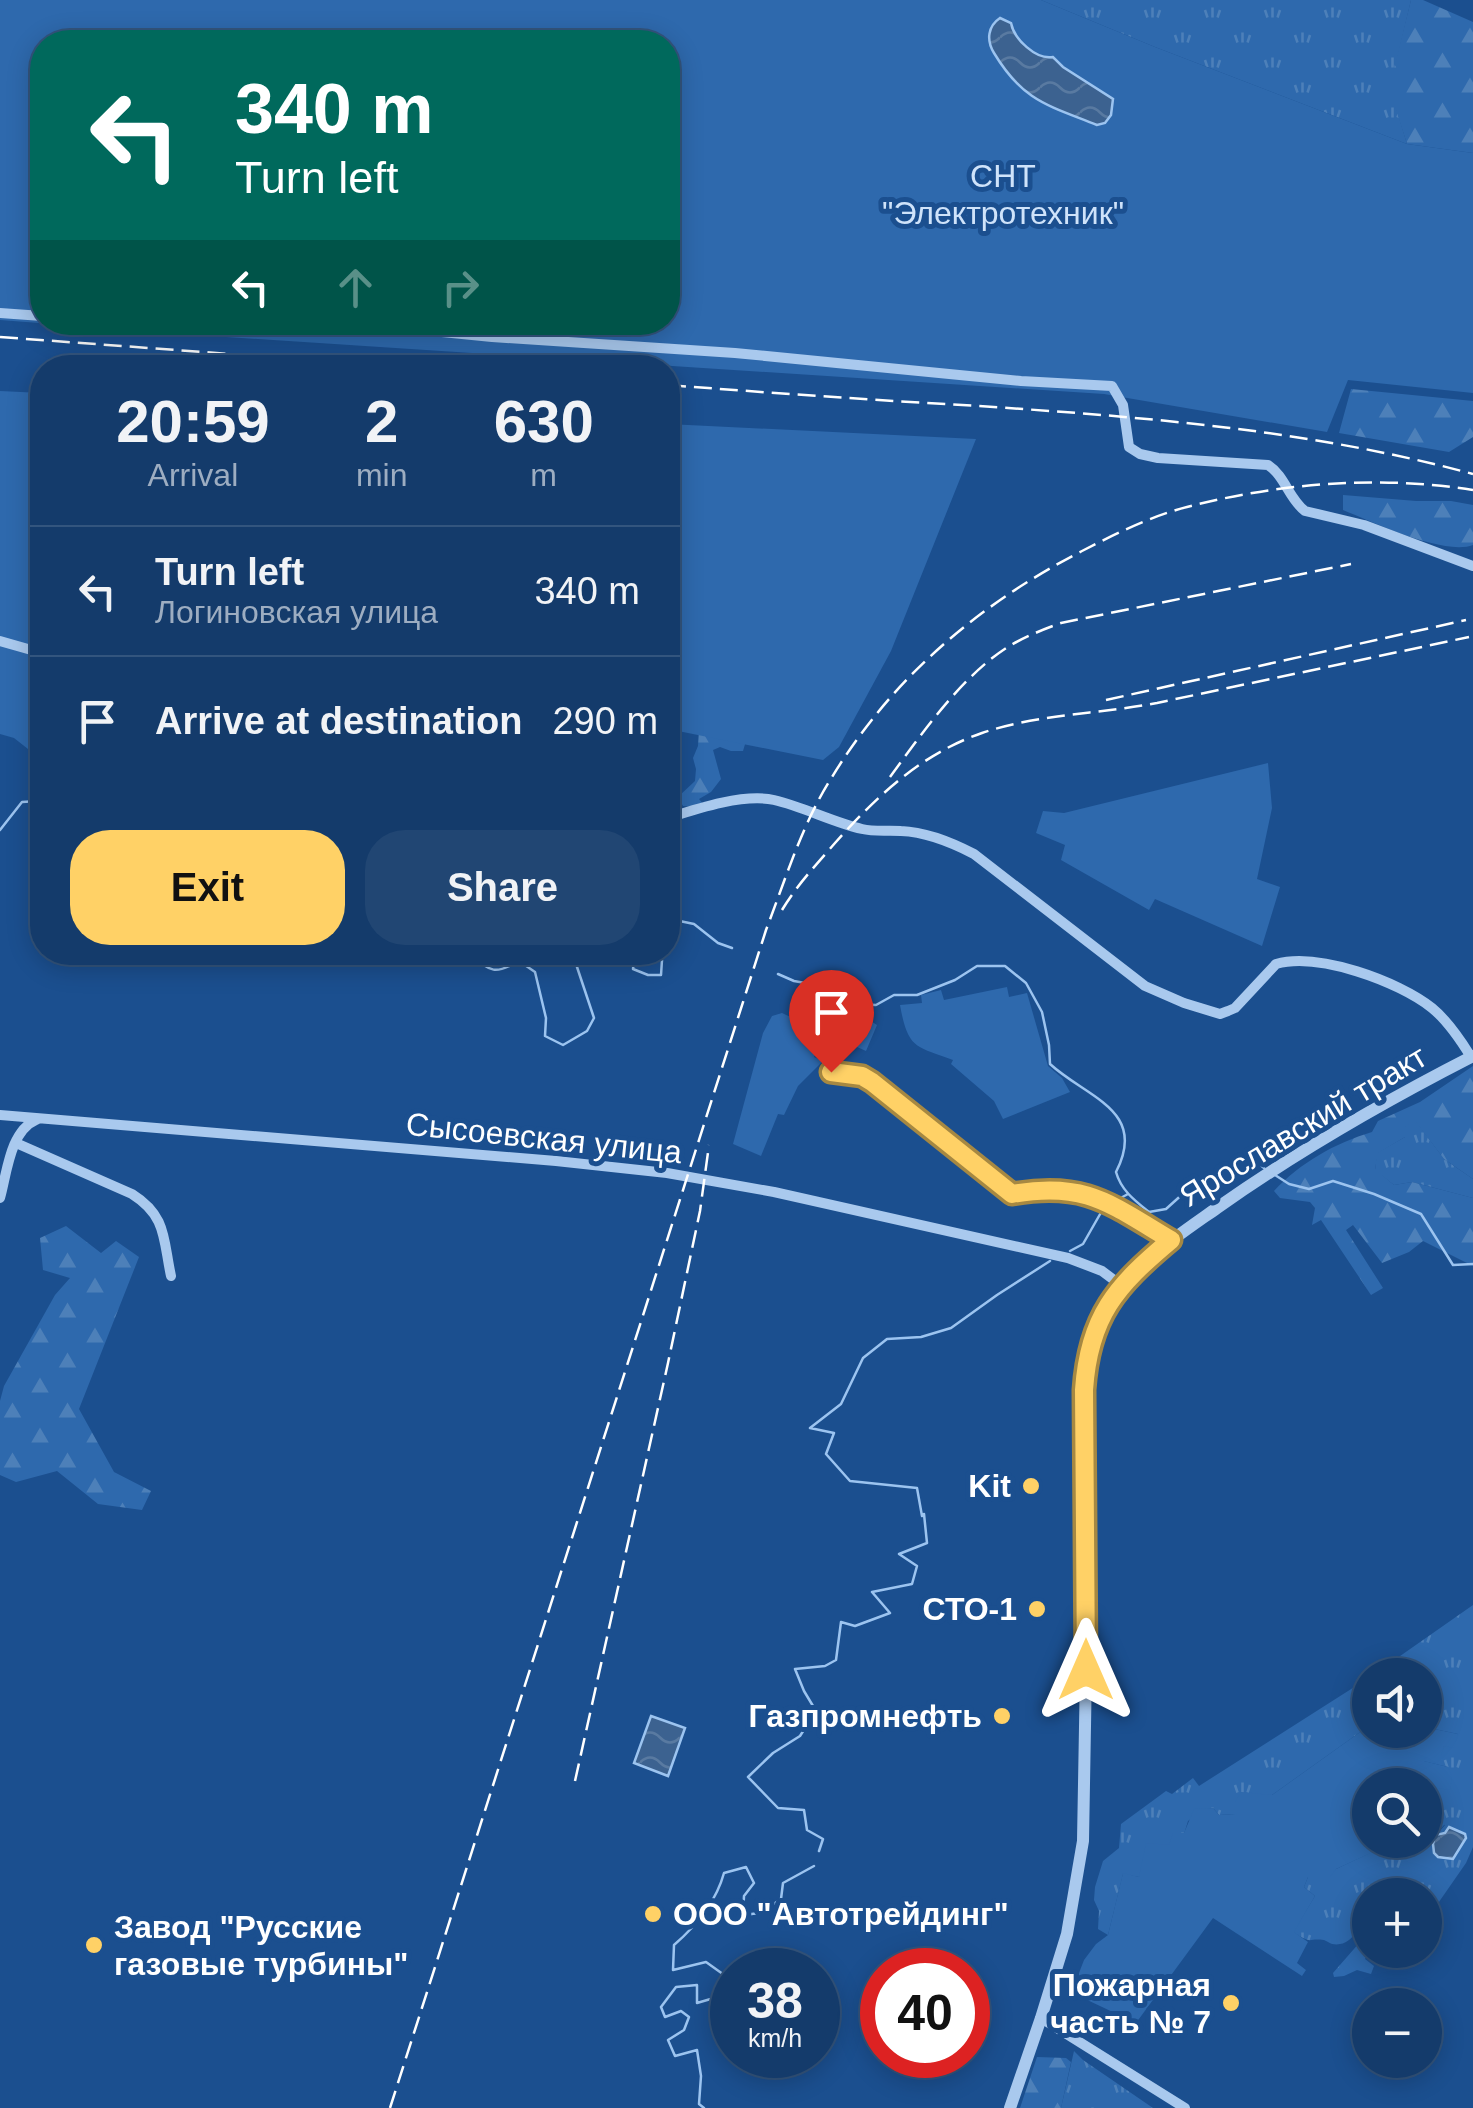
<!DOCTYPE html>
<meta charset="utf-8">
<style>
body{margin:0;font-family:Helvetica,sans-serif;background:#214673;color:#f1f3f6;height:100vh;display:flex;flex-direction:column;font-size:38px;white-space:nowrap}
*{box-sizing:border-box;margin:0}
p{font-size:32px;color:#9dadc1}
.icon{flex:none;width:55px;height:55px;fill:none;stroke:currentColor;stroke-width:2;stroke-linecap:round;stroke-linejoin:round}
.map{position:relative;flex:1;overflow:hidden}
.drawer{position:absolute;left:30px;top:355px;width:650px;height:610px;display:flex;flex-direction:column;background:#143b6b;border-radius:40px;box-shadow:0 5px 25px #0003,0 0 0 2px #33557e}
.drawer>*{flex:none}
.banner{position:absolute;left:30px;top:30px;width:650px;height:305px;border-radius:40px;box-shadow:0 5px 25px #0003,0 0 0 2px #33557e;background:#00695c;color:#fff;overflow:hidden}
.fabs{position:absolute;left:1352px;top:1658px;display:grid;gap:20px}
.fabs a{display:grid;place-items:center;width:90px;height:90px;border-radius:50%;background:#143b6b;box-shadow:0 5px 25px #0003,0 0 0 2px #33557e;font-size:50px}
.speed{position:absolute;left:710px;top:1948px;display:flex;gap:20px;font-size:50px;font-weight:700;text-align:center}
.speed>*{display:grid;place-content:center;width:130px;height:130px;border-radius:50%;background:#143b6b;box-shadow:0 5px 25px #0003,0 0 0 2px #33557e;line-height:1}
.speed small{font-size:25px;font-weight:400}
.speed .limit{border:15px solid #d22;background:#fff;color:#111}
.pin{position:absolute;display:grid;place-items:center;width:85px;height:85px;color:#fff;margin:-102px -42px;border-radius:50% 50% 50% 0;rotate:-45deg;box-shadow:0 0 10px #0007}
.pin .icon{rotate:45deg}
.me{position:absolute;width:110px;margin:-55px;rotate:0deg;stroke-linejoin:round;filter:drop-shadow(0 0 8px #0008)}
.turn{display:flex;align-items:center;gap:35px;height:210px;padding:0 40px;font-size:45px}
.turn .icon{width:130px;height:130px;stroke-width:2.5}
.turn b{display:block;font-size:70px;line-height:85px}
.lanes{display:flex;align-items:center;height:95px;padding:0 40px;background:#0003;justify-content:center;gap:50px;direction:ltr}
.lanes .off{opacity:.35}
.eta{display:flex;justify-content:space-evenly;align-items:center;height:170px;text-align:center}
.eta b{font-size:60px;font-weight:700;line-height:70px}
.action{display:flex;gap:20px;margin-top:auto;padding:20px 40px}
.action a{flex:1;height:115px;border-radius:40px;background:#ffd166;color:#111;font-size:40px;font-weight:700;line-height:115px;text-align:center}
.action a+a{background:#214673;color:#f1f3f6}
ul{padding:0;list-style:none}
li{display:flex;align-items:center;gap:30px;height:130px;padding:0 40px;border-top:2px solid #33557e}
li div{flex:1}
li b{display:block;font-size:38px}
li em{font-style:normal}
.map>svg:first-child{display:block}
.grass{fill:url(#grass-tufts)}
.forest{fill:url(#forest-firs)}
.garden{fill:#2e69ad;fill-rule:evenodd}
.water{fill:url(#water-waves);stroke:#9cc4f0;stroke-width:2.5}
.lines{fill:none;stroke-linecap:round;stroke-linejoin:round}
.stream{stroke:#9cc4f0;stroke-width:2.5}
.minor{stroke:#a9c9ee;stroke-width:10}
.tertiary{stroke:#a9c9ee;stroke-width:12}
.rail{stroke:#fff;stroke-width:2.5;stroke-dasharray:18 8;stroke-linecap:butt}
.route-casing{stroke:#a68842;stroke-width:25}
.route{stroke:#ffd166;stroke-width:18}
.poi-dot{fill:#ffd166;stroke:#1b4f8f;stroke-width:4}
.labels{text-anchor:middle;dominant-baseline:central;stroke-width:10;stroke-linejoin:round;paint-order:stroke}
.park-label{font-size:32px;fill:#cfe3fa;stroke:#1b4f8f}
.street-label{font-size:32px;fill:#fff;stroke:#1b4f8f}
.poi-label{font-size:32px;font-weight:bold;fill:#fff;stroke:#1b4f8f;text-anchor:end}
</style>
<div class="map">
<svg width="1473" height="2108" viewBox="0 0 1473 2108">
<defs>
<pattern id="grass-tufts" width="24" height="20" patternUnits="userSpaceOnUse" patternTransform="scale(2.5)"><rect width="24" height="20" fill="#2e69ad"/><path d="M3 7l-1-3M5 7V3M7 7l1-3M15 17l-1-3M17 17v-4M19 17l1-3" fill="none" stroke="#4d80b9"/></pattern>
<pattern id="forest-firs" width="22" height="20" patternUnits="userSpaceOnUse" patternTransform="scale(2.5)"><rect width="22" height="20" fill="#2e69ad"/><path d="M5 1l3.5 6h-7zM16 11l3.5 6h-7z" fill="#4d80b9"/></pattern>
<pattern id="water-waves" width="16" height="10" patternUnits="userSpaceOnUse" patternTransform="scale(2.5)"><rect width="16" height="10" fill="#3c6290"/><path d="M0 5q4-4 8 0t8 0" fill="none" stroke="#597aa1"/></pattern>
</defs>
<rect width="100%" height="100%" fill="#1b4f8f"/>
<path class="grass" d="M1041,0h370l-21,88 17,56 -252,-97z
M1415,1120l29,39 29,20v19l-61,-16 -18,3 -19,-15 2,-17 28,-16 -1,-10z
M1473,1605v242l-7,16 -41,59v-27h-37l-14,-4 -13,13c1,18 -6,44 -29,40 -3,-1 -5,-3 -8,-4 -18,-2 -11,5 -31,-8l22,-36 -11,-9 4,-10 28,-8 34,-16 5,-13 45,6 13,-2 1,9 4,4 7,-24 -6,-1 6,-7 -14,-4c-4,-27 0,-33 17,-54l-25,-6 2,-5 19,-10 14,-12 -33,-7v-52h-52z
M1370,1677v48l-98,70 -36,19 -17,1 -6,-7 -11,2 -14,11 -4,13 -45,43 -16,-3 -15,61 -10,-6 1,-18 -5,-11 1,-13 8,-26 16,-13 2,-24 45,-33 6,3 21,-16 6,8z
M1370,1927v21l-5,11 9,7 -3,8 -14,-4 -13,6 -10,1 -1,-4 34,-39z
M1074,2051l9,9 70,48h-92z"/>
<path class="forest" d="M1411,0h12l50,22v131l-66,-9 -18,-56z
M1351,389l122,12v36l-24,15 -110,-19z
M1343,495l73,6h35l22,4v40c-29,11 -100,-23 -130,-35z
M699,730l49,4 -5,17h-12l-11,-4 -7,3 8,29 -10,13 -12,7 4,5 -6,3 -14,-1 -5,-9 17,-16 1,-12 -3,-11 5,-12z
M1473,1066v113l-29,-20 -29,-38 -10,6v10l-27,16 -3,16 19,16 18,-3 61,16v68l-50,-25 -14,11 -27,11 -29,-38 -7,5 37,58 -12,7 -50,-75 -9,5 3,-17 -5,-6 -30,-4 -6,-7c26,-28 61,-48 98,-59l6,-11 42,-19z
M66,1226l35,27 15,-12 23,16 -60,152 35,63 37,19 -9,19 -44,-6 -41,-33 -41,11 -16,-7v-74l4,-15 51,-91 15,-17 -27,-8 -3,-32z
M1037,2057l29,1 5,4 -10,46h-41z"/>
<path class="garden" d="M0,0h1041l114,47 252,97 66,9v240l-125,-13 -21,52 -223,-38 -923,-60 -181,-14zM42,42h626v280h-626z
M0,391l42,2v367l-28,-22 -14,-4z
M668,424l308,15 -85,212 -52,96 -16,13 -155,-31z
M1268,763l4,45 -15,71 23,8 -18,59 -107,-47 -6,11 -88,-50 4,-15 -29,-12 7,-22 21,2z
M1007,987l2,10 18,-4 21,73 14,12 8,14 -67,27 -9,-18 -43,-37 2,-4c-38,-14 -45,-11 -53,-55l22,-2 -1,-8 20,-5 3,10z
M819,1005l20,10c12,-4 28,3 38,10l-11,26 -40,-18 -12,24 9,4 -25,25 -14,29 -6,-1 -17,42 -28,-12 30,-111 9,-17 10,-3 26,12z
M1370,1725v5h55v-3l33,7 -4,14 -10,-2 -3,10h-15l-2,5 24,6 4,10 -2,13 -18,-3 -4,16 7,3 -4,15 14,3 -10,11 -2,9 -13,2 -34,-6h39v-55h-55v55h5l-4,13 -35,16 -6,8h-22l-4,10 11,9 -21,36 14,10 -11,21 9,7 -4,6 -89,-58 -77,105 -53,-25 -5,-11 1,-14 5,-13 12,-16 12,-9 15,-62 16,4 7,-34 23,2 4,-12h11l10,-24 19,-1 6,7 16,-1v-12l6,-10 31,3z"/>
<path class="water" d="M1000,18l11,5c3,16 25,37 42,34l10,10 50,32 -2,16 -6,8 -8,2c-50,-20 -74,-24 -103,-72 -8,-13 -6,-27 6,-35z
M651,1716l34,12 -17,48 -34,-13z
M1449,1827l16,7 1,4 -13,21 -15,-2 -4,-4 -1,-9 2,-9 10,-2z"/>
<g class="lines">
<path class="stream" d="M0,830l22,-28 16,-1 4,4
M668,920l2,-1 24,5 24,19 14,5
M426,952l9,9 36,-6c20,17 24,20 48,6l16,11 11,46 -1,18 18,9 24,-14 7,-13 -17,-51 9,-14 8,-1
M635,952l-2,17 15,6h13l1,-15 -4,-8
M778,974l16,7 33,6 27,17 22,1 18,-10h23l38,-15 22,-14h28l21,17 16,29 7,33 1,19c37,34 98,46 66,108 5,18 18,28 33,40l17,-3 30,-27 28,-8 17,-11 16,-1 7,6
M1275,1175l14,9 20,5 24,-8 41,13 47,20 32,51 20,-1
M1117,1200l11,-6
M1070,1251l13,-7 20,-35
M819,1851l4,-12 -16,-9 -3,-20 -26,-2 -30,-31 25,-24 27,-17 16,-25 -12,-20 -9,-22 30,-3 11,-6 5,-38 14,4 35,-13 -18,-21 40,-8 5,-18 -18,-12 28,-11 -3,-29 -2,2 -5,-28 -67,-7 -24,-27 8,-21 -24,-5 31,-24 22,-46 24,-19 34,-2 30,-9 46,-33 53,-34
M704,2108l-5,-4 2,-28 -4,-26 -22,6 -7,-16 16,-10 5,-13 -8,-6 -16,6 -4,-10 15,-20 21,-2v18l17,-5 13,-21 -21,-15 -33,8 1,-25c22,-19 42,-43 50,-72l22,-6 8,16 -10,13 -1,19 17,-2 21,-14 2,-16 31,-17"/>
<path class="minor" d="M0,313l42,3
M169,322l147,2 86,4 90,9 243,16 286,28 91,5 11,19 6,42 11,7 18,4 110,7c17,11 21,34 37,46l59,14 109,41
M0,641l42,12
M668,818c28,-9 76,-25 106,-18 30,7 58,22 88,29 13,3 26,1 39,2 26,1 50,11 73,23l171,132 39,17 36,11 8,-3 7,-3 41,-44c42,-12 122,17 156,44 16,13 28,31 39,49
M831,1072l31,4 11,7 139,111c74,-14 98,10 159,46
M0,1115l556,46 111,12 107,19 294,66 34,13 20,15
M16,1143l116,51c35,22 31,45 39,82
M0,1198c7,-25 10,-67 36,-78
M1041,2018l144,90"/>
<path class="tertiary" d="M1010,2108l31,-90 26,-84 16,-93 3,-172 -2,-280c2,-28 6,-55 21,-80 27,-44 71,-72 112,-101 81,-57 168,-107 256,-152"/>
<path class="rail" d="M0,337l420,31
M668,385c103,8 206,15 310,21 166,11 333,24 495,68
M1106,700l360,-80
M890,777c33,-45 73,-103 121,-132 16,-9 33,-16 50,-22l290,-59
M782,910c15,-25 34,-45 53,-67 42,-47 86,-89 147,-110 56,-19 117,-19 175,-30l312,-66
M575,1781l93,-418 32,-152 9,-66
M390,2108l376,-1178c20,-52 36,-106 66,-153 61,-100 147,-173 250,-226 33,-17 69,-35 105,-44 93,-24 191,-32 286,-17"/>
</g>
<g class="lines">
<g class="route-casing">
<path id="route" d="M831,1072l31,4 10,6 140,112c74,-13 98,10 159,46 -55,46 -82,76 -87,150l2,280"/>
</g>
<use href="#route" class="route"/>
</g>
<g class="poi-dot">
<circle cx="1031" cy="1486" r="10"/>
<circle cx="1037" cy="1609" r="10"/>
<circle cx="1002" cy="1716" r="10"/>
<circle cx="653" cy="1914" r="10"/>
<circle cx="94" cy="1945" r="10"/>
<circle cx="1231" cy="2003" r="10"/>
</g>
<g class="labels">
<g class="park-label">
<text x="1003" y="176">СНТ<tspan x="1003" dy="37">"Электротехник"</tspan></text>
</g>
<g class="street-label">
<text transform="translate(1303 1126) rotate(-31)">Ярославский тракт</text>
<text transform="translate(544 1138) rotate(6)">Сысоевская улица</text>
</g>
<g class="poi-label">
<text x="1011" y="1486">Kit</text>
<text x="1017" y="1609">СТО-1</text>
<text x="982" y="1716">Газпромнефть</text>
<text x="673" y="1914" text-anchor="start">ООО "Автотрейдинг"</text>
<text x="114" y="1927" text-anchor="start">Завод "Русские<tspan x="114" dy="37">газовые турбины"</tspan></text>
<text x="1211" y="1985">Пожарная<tspan x="1211" dy="37">часть № 7</tspan></text>
</g>
</g>
</svg>
<div class="fabs">
<a><svg class="icon" aria-label="sound" viewBox="0 0 24 24"><path d="M4 9h4l5-4v14l-5-4H4zM17 9q2 3 0 6"/></svg></a>
<a><svg class="icon" aria-label="search" viewBox="0 0 24 24"><circle cx="10" cy="10" r="6"/><path d="M15 15l6 6"/></svg></a>
<a>+</a>
<a>−</a>
</div>
<div class="speed"><div>38<small>km/h</small></div><div class="limit">40</div></div>
<div class="pin" style="left:831px;top:1072px;background:#d93025"><svg class="icon" aria-label="arrive" viewBox="0 0 24 24"><path d="M6 21V4h12l-3 4 3 4H6"/></svg></div>
<svg class="me" style="left:1086px;top:1670px" viewBox="-20 -20 40 40"><path d="M0-17L14 15 0 8-14 15z" fill="#ffd166" stroke="#fff" stroke-width="4"/></svg>
<div class="banner">
<div class="turn"><svg class="icon" aria-label="left" viewBox="0 0 24 24"><path d="M17 20v-9H6M10 6l-5 5 5 5"/></svg><div><b>340 m</b>Turn left</div></div>
<div class="lanes"><svg class="icon" aria-label="left" viewBox="0 0 24 24"><path d="M17 20v-9H6M10 6l-5 5 5 5"/></svg><svg class="icon off" aria-label="ahead" viewBox="0 0 24 24"><path d="M12 20V5M6 11l6-6 6 6"/></svg><svg class="icon off" aria-label="right" viewBox="0 0 24 24"><path d="M7 20v-9h11M14 6l5 5-5 5"/></svg></div>
</div>
<section class="drawer">
<div class="eta">
<div><b>20:59</b><p>Arrival</p></div>
<div><b>2</b><p>min</p></div>
<div><b>630</b><p>m</p></div>
</div>
<ul>
<li><svg class="icon" aria-label="left" viewBox="0 0 24 24"><path d="M17 20v-9H6M10 6l-5 5 5 5"/></svg><div><b>Turn left</b><p>Логиновская улица</p></div><em>340 m</em></li>
<li><svg class="icon" aria-label="arrive" viewBox="0 0 24 24"><path d="M6 21V4h12l-3 4 3 4H6"/></svg><div><b>Arrive at destination</b></div><em>290 m</em></li>
</ul>
<div class="action"><a>Exit</a><a>Share</a></div>
</section>
</div>
